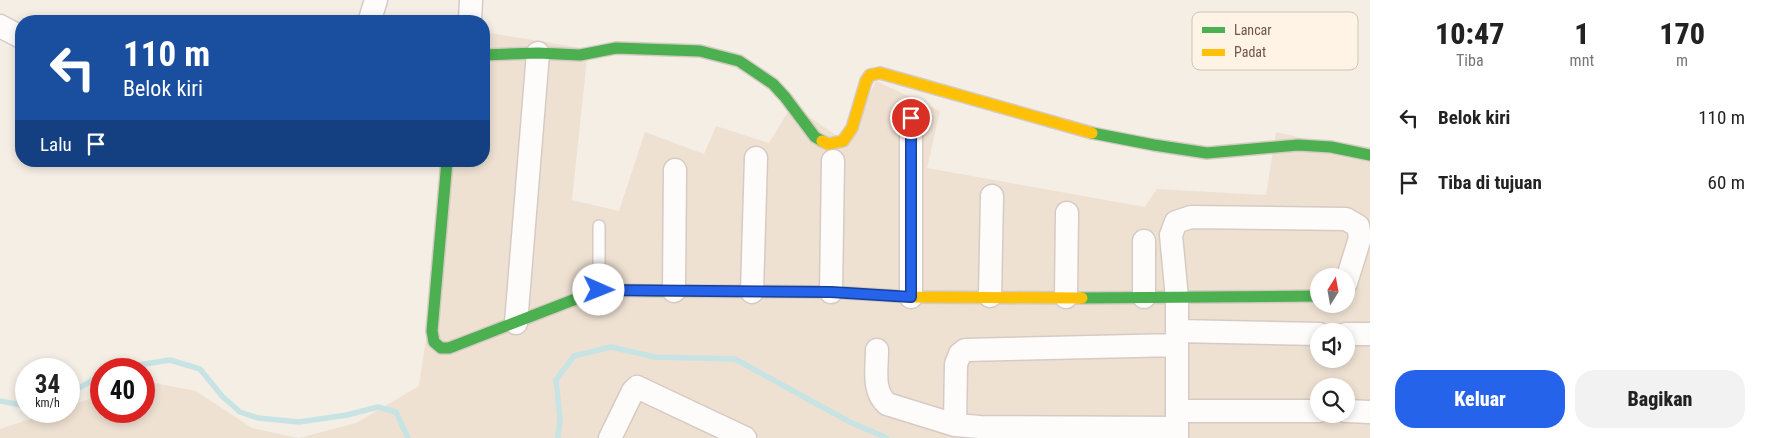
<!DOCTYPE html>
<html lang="id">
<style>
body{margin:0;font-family:"Roboto Condensed",sans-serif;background:#f2f2f2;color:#222;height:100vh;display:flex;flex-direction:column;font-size:19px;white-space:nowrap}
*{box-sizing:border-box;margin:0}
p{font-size:16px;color:#767676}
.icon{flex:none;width:28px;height:28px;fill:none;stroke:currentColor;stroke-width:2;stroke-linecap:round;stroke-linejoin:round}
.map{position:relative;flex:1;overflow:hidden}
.details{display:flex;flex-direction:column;background:#fff;width:400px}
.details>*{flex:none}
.hud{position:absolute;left:15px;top:15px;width:475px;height:152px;border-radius:20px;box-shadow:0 2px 8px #0003;background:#1a4fa0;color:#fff;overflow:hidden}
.needle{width:32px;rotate:11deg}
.tools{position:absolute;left:1310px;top:268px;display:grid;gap:10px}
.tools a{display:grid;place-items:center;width:45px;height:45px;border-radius:50%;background:#fff;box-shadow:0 2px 8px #0003;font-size:25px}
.speed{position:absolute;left:15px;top:358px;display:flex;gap:10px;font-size:25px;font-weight:700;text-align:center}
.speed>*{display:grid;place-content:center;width:65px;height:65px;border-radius:50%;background:#fff;box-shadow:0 2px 8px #0003;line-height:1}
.speed small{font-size:12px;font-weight:400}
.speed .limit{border:8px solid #d22;background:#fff;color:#111}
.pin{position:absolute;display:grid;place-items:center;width:42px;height:42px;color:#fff;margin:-21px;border:2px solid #fff;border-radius:50%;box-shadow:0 1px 5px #0007}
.me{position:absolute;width:55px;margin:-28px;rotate:91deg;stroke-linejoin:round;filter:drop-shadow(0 0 4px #0008)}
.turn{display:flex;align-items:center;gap:18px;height:105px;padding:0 25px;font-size:22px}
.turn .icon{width:65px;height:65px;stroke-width:2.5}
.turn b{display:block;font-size:35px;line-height:42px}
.then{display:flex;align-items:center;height:48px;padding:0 25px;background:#0003;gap:10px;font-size:19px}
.eta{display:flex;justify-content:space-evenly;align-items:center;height:85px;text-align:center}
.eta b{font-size:30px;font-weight:800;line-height:35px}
.primary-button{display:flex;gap:10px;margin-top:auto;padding:10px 25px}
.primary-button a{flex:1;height:58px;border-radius:20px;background:#2563eb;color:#fff;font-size:20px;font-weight:800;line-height:58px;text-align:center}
.primary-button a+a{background:#f2f2f2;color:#222}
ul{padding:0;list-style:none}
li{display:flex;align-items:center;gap:15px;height:65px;padding:0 25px}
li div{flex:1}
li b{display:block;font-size:19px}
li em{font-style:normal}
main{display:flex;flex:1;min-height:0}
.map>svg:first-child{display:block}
.residential{fill:#eee1d2;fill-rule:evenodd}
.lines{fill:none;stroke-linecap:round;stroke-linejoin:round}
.stream{stroke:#c8e3e4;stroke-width:5.5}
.lane-casing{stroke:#d6cbc4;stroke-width:14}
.street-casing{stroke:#d6cbc4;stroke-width:25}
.fast-casing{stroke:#d5cbc2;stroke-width:14}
.slow-casing{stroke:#d5cbc2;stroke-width:14}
.lane{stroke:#fefcfb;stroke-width:11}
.street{stroke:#fefcfb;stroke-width:22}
.fast{stroke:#4caf50;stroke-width:11}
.slow{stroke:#ffc107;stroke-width:11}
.route-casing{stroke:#184099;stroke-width:12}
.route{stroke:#2563eb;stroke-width:9}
.key{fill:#fef3e5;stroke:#d3c4b6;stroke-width:1}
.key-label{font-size:14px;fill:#705548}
</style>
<main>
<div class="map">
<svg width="1370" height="438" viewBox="0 0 1370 438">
<rect width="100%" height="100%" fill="#f5eee5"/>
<path class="residential" d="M484,32l104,17 -16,151 47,11 26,-79 59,22 12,-28 53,17 23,-38 54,37 30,-61 64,30 -13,57 218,39 12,-18 109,6 10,-63 94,22v284h-1370v-9l55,-18h14v-5l32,-11v16h43v-30l52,10 56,37 47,10 57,-15 63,-37 33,-225h32zM1319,276h27v28h-27zM1319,331h27v28h-27zM1319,386h27v28h-27z"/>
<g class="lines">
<path class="stream" d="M113,369l57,-9 30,9 22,27 18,16 18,6 41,4 48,-7 31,-8 18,5 12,26
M69,394l32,-19
M0,401l26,5
M558,438l2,-20 -4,-38 18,-24 37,-9 44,10 80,2 115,63 37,16"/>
<g class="lane-casing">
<path id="lane" d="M599,290v-64"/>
</g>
<g class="street-casing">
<path id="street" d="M372,21l-1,-5 5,-16
M470,21l1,-21
M0,26l21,11
M911,118v179
M674,291l1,-121
M752,292l4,-134
M831,292l2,-131
M990,296l2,-100
M1066,297l1,-84
M1144,297v-56
M516,323l22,-270
M1177,331l142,3
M1346,334h24
M877,350c0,19 -5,41 10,54l68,21 25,2 197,1
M1177,411h142
M1346,411l24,1
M955,425l1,-61 4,-10 5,-4 212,-5
M610,438l23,-47 4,-4 108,51
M1177,438v-140l-6,-63 5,-13 15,-5 155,2 12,7 2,12 -14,45"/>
</g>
<g class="fast-casing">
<path id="fast" d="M484,55l54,-2 42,2 36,-7 84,3 39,10 34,23 12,13 30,40 7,4
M1092,133l62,12 53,8 91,-8 33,2 39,8
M447,161l-15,170 2,11 7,6h8l150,-58 63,1
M1082,298l237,-2"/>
</g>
<g class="slow-casing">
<path id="slow" d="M822,141l6,3 15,-3 9,-13 14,-47 4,-6 10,-2 212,60
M662,291l169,1 80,5 171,1"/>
</g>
<use href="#lane" class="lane"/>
<use href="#street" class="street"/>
<use href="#fast" class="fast"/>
<use href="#slow" class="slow"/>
</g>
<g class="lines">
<g class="route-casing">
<path id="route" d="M599,290l232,2 80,5v-179"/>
</g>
<use href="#route" class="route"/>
</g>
<rect x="1192" y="12" width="166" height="58" rx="8" class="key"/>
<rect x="1202" y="27" width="23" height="6" fill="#4caf50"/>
<rect x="1202" y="49" width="23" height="7" fill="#ffc107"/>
<g class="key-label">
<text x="1234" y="35">Lancar</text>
<text x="1234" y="57">Padat</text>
</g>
</svg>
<div class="tools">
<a><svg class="needle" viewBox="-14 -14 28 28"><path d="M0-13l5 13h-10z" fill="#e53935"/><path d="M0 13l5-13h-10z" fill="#767676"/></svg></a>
<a><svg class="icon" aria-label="sound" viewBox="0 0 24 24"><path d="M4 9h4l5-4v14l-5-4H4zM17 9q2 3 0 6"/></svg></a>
<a><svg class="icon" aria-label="search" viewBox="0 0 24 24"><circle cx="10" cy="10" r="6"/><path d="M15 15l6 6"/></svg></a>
</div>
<div class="speed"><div>34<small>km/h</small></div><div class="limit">40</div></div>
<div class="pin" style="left:911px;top:118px;background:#d93025"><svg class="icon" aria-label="arrive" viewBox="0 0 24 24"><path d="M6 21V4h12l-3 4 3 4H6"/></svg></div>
<svg class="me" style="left:599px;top:290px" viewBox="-20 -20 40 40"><circle r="19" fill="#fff"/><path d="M0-13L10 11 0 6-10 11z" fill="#2563eb"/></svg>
<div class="hud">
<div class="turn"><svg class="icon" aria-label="left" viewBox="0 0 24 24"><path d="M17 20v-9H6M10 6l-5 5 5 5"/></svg><div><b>110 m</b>Belok kiri</div></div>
<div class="then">Lalu<svg class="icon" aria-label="arrive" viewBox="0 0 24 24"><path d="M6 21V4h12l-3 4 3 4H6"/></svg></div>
</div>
</div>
<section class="details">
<div class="eta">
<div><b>10:47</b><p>Tiba</p></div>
<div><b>1</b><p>mnt</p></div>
<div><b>170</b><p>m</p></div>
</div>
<ul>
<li><svg class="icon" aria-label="left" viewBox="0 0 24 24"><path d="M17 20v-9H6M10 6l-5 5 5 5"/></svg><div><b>Belok kiri</b></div><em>110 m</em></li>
<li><svg class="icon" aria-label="arrive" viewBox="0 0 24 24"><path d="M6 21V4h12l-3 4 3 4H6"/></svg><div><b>Tiba di tujuan</b></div><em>60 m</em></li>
</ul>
<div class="primary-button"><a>Keluar</a><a>Bagikan</a></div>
</section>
</main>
